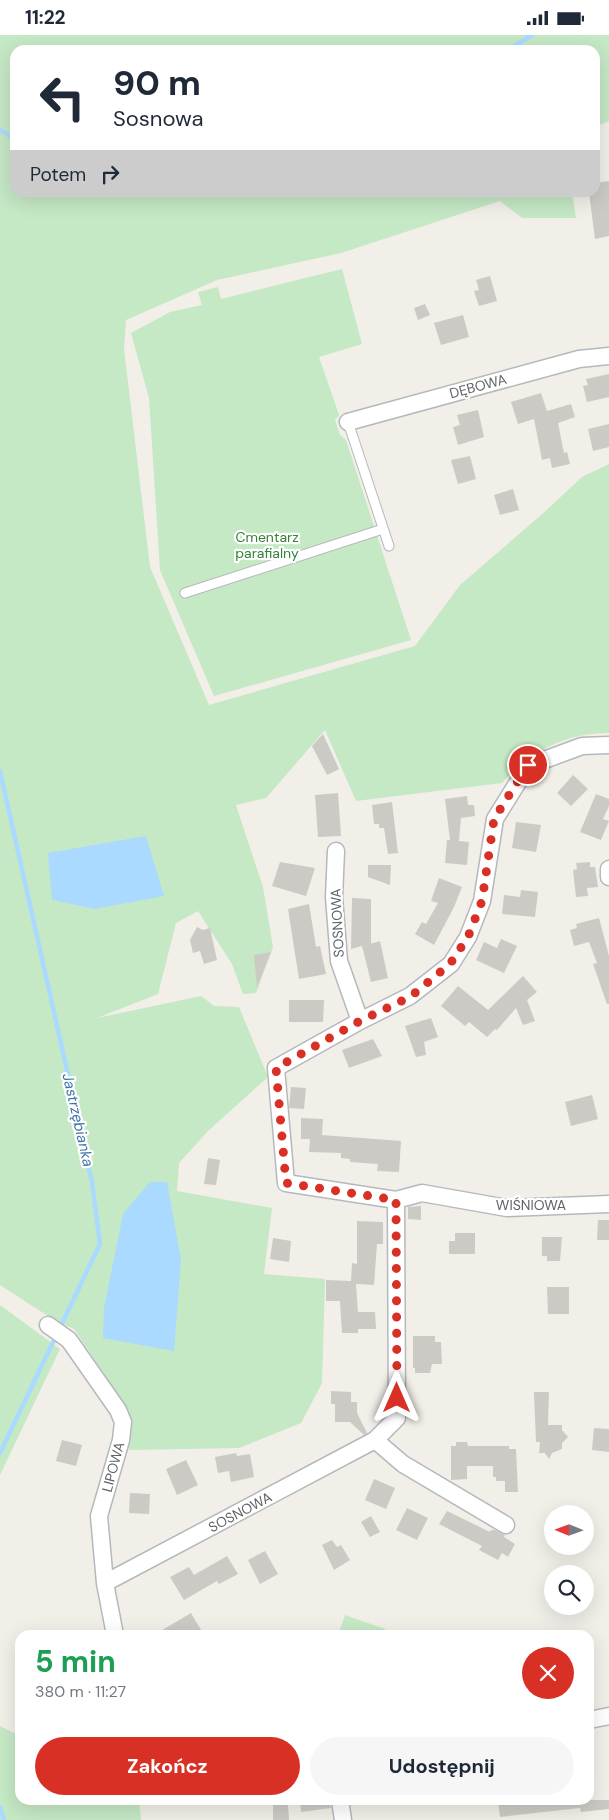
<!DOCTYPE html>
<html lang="pl">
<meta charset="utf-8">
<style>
body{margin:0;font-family:"DM Sans",sans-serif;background:#f6f6f7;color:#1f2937;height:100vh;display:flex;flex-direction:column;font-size:19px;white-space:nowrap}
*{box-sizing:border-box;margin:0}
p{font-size:16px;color:#747a83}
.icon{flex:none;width:28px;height:28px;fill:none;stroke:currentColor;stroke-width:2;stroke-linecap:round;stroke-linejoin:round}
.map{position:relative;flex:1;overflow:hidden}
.details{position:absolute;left:15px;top:1595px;width:579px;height:175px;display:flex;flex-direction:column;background:#fff;border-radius:15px;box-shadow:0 5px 20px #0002}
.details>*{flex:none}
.hud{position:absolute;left:10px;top:10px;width:590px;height:152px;border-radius:15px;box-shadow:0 5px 20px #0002;background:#fff;color:#1f2937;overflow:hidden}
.needle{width:32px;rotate:271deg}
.fabs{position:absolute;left:544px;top:1470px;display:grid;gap:10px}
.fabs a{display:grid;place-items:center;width:50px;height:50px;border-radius:50%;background:#fff;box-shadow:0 5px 20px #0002;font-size:25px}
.pin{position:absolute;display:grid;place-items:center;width:42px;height:42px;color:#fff;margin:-21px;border:2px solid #fff;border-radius:50%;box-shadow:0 1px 5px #0007}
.me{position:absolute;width:55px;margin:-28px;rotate:0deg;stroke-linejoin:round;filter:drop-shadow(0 0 4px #0008)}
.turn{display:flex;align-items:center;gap:18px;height:105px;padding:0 20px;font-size:22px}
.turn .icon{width:65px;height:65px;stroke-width:2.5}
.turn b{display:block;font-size:35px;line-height:42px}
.then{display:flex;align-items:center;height:48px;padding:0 20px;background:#0003;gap:10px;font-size:19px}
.round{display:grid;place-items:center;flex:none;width:52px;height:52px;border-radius:26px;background:#f6f6f7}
.overview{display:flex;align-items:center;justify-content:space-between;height:85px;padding:0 20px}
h1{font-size:30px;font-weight:700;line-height:38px;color:#1e9e55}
.action{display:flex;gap:10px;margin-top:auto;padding:10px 20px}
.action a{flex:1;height:58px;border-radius:30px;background:#d93025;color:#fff;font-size:20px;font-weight:700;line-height:58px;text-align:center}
.action a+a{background:#f6f6f7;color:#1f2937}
.status{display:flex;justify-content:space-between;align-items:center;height:35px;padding:0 25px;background:#fff;direction:ltr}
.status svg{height:14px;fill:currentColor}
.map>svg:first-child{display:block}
.green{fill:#c5e8c5}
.water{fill:#aadaff}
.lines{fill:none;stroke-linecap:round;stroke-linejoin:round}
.stream{stroke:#aadaff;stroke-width:4.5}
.building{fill:#cccac5}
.service-casing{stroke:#b5b8bc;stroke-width:11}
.minor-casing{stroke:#b5b8bc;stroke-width:19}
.service{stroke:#fff;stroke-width:9}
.minor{stroke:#fff;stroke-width:16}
.route{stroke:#d93025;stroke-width:9;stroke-dasharray:0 16.2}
.labels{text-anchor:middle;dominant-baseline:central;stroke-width:4.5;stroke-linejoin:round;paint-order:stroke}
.street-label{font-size:14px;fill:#5f6368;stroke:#fff}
.park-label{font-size:14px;fill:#348238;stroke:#fff}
.water-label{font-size:15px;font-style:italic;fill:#4174aa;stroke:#fff}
</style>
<div class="status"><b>11:22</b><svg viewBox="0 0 49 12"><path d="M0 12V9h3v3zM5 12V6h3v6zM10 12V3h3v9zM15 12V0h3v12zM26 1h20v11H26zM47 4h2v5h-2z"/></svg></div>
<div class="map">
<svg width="609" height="1785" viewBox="0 0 609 1785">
<rect width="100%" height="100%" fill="#f1efe8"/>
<path class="green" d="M0,0h609v86l-14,6v-77h-580v143h557l4,25h-54l-22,-17 -159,52 -124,27 -91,40 -2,29 26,218 59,138 206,-59 45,-61 80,-69 42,-39 27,-13v269c-44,0 -78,18 -107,50l-146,18 -31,-71 -59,68 -30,7 27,82 10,60 -17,46 -13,1 -11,-30 -34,-53 -22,12 -18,71 -61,24 104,-22 13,10 25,1 29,70 -60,54 -29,32 -2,28 95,17 -8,66 61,5 -3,104 -21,40 -62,25 -110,2 1,-31 -9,-20 -47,-70 -20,-9 -54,-35z
M342,234l20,75 -43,13 20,58 -4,5 5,15 6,5 65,200 -197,56 -54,-126 -11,-172 -18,-65 39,-21 32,-7 -4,-13 20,-5 3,12z
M0,1270l60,44 -60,126z
M345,1580l40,14v6h-47z
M0,1691l20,10v64h119l2,20h-141z"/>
<path class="water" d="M146,801l18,60 -69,13 -43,-9 -4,-47z
M150,1147h17l14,78 -7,91 -71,-13 1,-30 19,-94z"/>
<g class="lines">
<path class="stream" d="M508,15l24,-15
M0,95l15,9
M0,736l92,411 8,62 -100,209
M0,1772l4,13"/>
</g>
<path class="building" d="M609,146v55l-14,3 -6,-46h6v-10z
M490,241l7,25 -18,5 -5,-15 5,-1 -3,-10z
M425,269l5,11 -12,5 -4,-12z
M463,280l6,22 -28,8 -7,-22z
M609,339v23l-22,5 -4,-16 5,-1 -2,-6z
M541,358l6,18 24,-7 4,13 -17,6 6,30 3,-1 3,12 -18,4 -2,-10 -8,2 -8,-41 -16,5 -7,-22z
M478,375l6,27 -26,8 -5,-18 7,-2 -3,-10z
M609,389v23l-16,4 -5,-22z
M470,421l6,23 -18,5 -7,-24z
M513,454l6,21 -19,5 -6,-20z
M323,699l16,35 -12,6 -15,-29z
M573,740l15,14 -17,17 -14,-13z
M338,758l3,43 -23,1 -3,-42z
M596,759l13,5v7l-6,13 6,2 -8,19 -21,-8z
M467,761l1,9h6l1,11 -14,2 -2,23 10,1 -2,23 -22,-2 2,-23h3l-5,-41z
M392,767l6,51 -10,1 -4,-26h-5v-4h-5l-2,-19z
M516,787l25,3 -5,27 -24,-4z
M280,827l35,6 -9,28 -34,-10z
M590,827v5h5l3,20 -11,1 1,8 -12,1 -3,-27 4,-1 -1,-6z
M368,830h23l-1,20 -22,-8z
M439,843l23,9 -8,20 -20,38 -19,-11 7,-12 4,2 12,-21 -7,-2z
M521,855l17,2 -3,25 -33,-3 2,-19 16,2z
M352,863l19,1v45l-5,1 14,-4 8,37 -17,4 -9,-36 -11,3z
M309,869l7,43 4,-1 6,28 -27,5 -11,-70z
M599,883l10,38v48h-2l-14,-40 4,-1 -8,-21 -15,4 -4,-16 7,-2 -1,-4z
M197,892l6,3 7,-2 7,32 -13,4 -4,-13 -7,2 -3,-13z
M501,904l16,7 -13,27 -28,-13 8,-18 13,6z
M271,917l-14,35 -3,-32z
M523,941l14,16 -10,8 8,21 -12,4 -7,-17 -19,22 -2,-1 -8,8 -18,-15 -4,4 -24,-20 17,-20 30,24z
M289,965h35l-1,22h-34z
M431,983l7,19 -14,5 2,13 -10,2 -11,-31z
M373,1004l9,17 -33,12 -7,-18z
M291,1052l15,1 -2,21 -15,-1z
M592,1060l6,24 -27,7 -6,-24z
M301,1083l22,1 -1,16 79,6 -2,31 -22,-1 1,-7 -28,-2v-3l-9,-1v-5l-32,-1 1,-13h-9z
M208,1123l12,2 -4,25 -12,-1z
M421,1171v14l-13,-1v-12z
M598,1185h11v20h-12z
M357,1186l26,1v22h-6l-3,41 -18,-1 2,28h17l1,17h-18v4h-16l-2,-32h-14v-21l25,1 1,-18 5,1z
M455,1198h20v21h-26v-13h6z
M542,1202h20l-2,24h-13v-5h-5z
M273,1203l18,3 -2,21 -19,-3z
M547,1252h22v27h-21z
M413,1301h22v6h6l1,22h-10l-2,9h-15v-5h-2z
M331,1356l20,1v10h6v11l10,20 -3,2 -14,-13h-15v-18h-4z
M534,1357h15l-1,33h14v5l6,7 -6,6v6l-10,4 -3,6 -4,-6h-6l1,-11h-4z
M594,1393l15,1v23l-17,-2z
M62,1405l20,5 -6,21 -20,-5z
M456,1407h11l1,4h41v3h7l2,43h-13v-11h-9v-4h-3v-11h-26v13l-16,1v-34h5z
M236,1418l1,3 13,-2 4,23 -23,5 -2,-11 -11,2 -3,-16z
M186,1425l12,25 -21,10 -11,-26z
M374,1444l21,9 -9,21 -21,-9z
M130,1458l20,1 -1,20 -20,-1z
M407,1473l21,10 -11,22 -21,-10z
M447,1476l43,21 1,-2h4l10,5 -1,2 11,7 -7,13 -6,-4 -4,7 -19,-10 3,-4 -43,-22z
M371,1481l9,16 -10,5 -9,-15z
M332,1505l5,7 4,-2 9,15 -16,10 -12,-25z
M265,1516l13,23 -18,10 -12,-24z
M227,1521l11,18 -19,10 -2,-3 -33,19 -14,-23 19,-10 5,8z
M191,1578l13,22h-50z
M300,1765h30l1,8 -30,4z
M498,1765h111v9l-28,3 -1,-4 -80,9z
M273,1770h15l1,15h-16z"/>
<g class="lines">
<g class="service-casing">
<path id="service" d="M348,387l41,124
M185,558l198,-64"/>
</g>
<g class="minor-casing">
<path id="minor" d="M348,387l231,-63 30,-3
M336,816l-2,46 5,64 21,60 50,-25 41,-32 17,-27 14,-36 13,-82 33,-53 54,-20 27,-1
M609,834v8
M360,986l-84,47 10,115 110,17 26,-7 85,15 102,-4
M48,1290l21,15 49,70 5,12 -2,18 -22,76 6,67 10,52
M375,1405l28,24 103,61
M105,1548l270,-143 22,-22 -1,-218
M589,1685l20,-4
M340,1765l3,20"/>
</g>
<use href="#service" class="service"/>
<use href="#minor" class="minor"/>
</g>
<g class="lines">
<path class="route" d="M397,1363l-1,-198 -110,-17 -10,-115 84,-47 50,-24 40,-33 18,-27 14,-36 12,-82 34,-54"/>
</g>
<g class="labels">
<g class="street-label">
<text transform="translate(478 351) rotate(-15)">DĘBOWA</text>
<text transform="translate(337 888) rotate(-93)">SOSNOWA</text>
<text x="531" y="1170">WIŚNIOWA</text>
<text transform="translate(113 1432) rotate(-75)">LIPOWA</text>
<text transform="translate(240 1477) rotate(-28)">SOSNOWA</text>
</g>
<g class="park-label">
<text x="267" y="502">Cmentarz<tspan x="267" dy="16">parafialny</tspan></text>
</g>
<g class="water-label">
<text transform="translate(78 1085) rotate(77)">Jastrzębianka</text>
</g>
</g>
</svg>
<div class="fabs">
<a><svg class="needle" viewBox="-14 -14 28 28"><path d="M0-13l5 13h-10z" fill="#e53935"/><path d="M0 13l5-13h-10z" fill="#747a83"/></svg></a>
<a><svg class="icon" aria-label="search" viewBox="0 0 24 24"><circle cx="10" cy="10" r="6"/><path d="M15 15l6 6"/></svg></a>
</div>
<div class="pin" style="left:528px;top:730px;background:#d93025"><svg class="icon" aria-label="arrive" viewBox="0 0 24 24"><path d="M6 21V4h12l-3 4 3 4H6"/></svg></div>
<svg class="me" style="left:397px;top:1363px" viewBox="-20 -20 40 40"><path d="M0-17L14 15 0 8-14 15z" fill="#d93025" stroke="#fff" stroke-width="4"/></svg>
<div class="hud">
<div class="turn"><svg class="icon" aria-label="left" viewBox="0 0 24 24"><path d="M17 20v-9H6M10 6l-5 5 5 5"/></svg><div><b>90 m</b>Sosnowa</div></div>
<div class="then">Potem<svg class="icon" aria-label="right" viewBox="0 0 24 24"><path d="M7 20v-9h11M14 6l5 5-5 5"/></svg></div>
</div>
<section class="details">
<div class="overview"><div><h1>5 min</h1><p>380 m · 11:27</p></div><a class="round" style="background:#d93025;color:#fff"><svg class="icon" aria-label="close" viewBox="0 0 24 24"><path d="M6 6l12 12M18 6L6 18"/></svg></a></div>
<div class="action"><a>Zakończ</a><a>Udostępnij</a></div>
</section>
</div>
